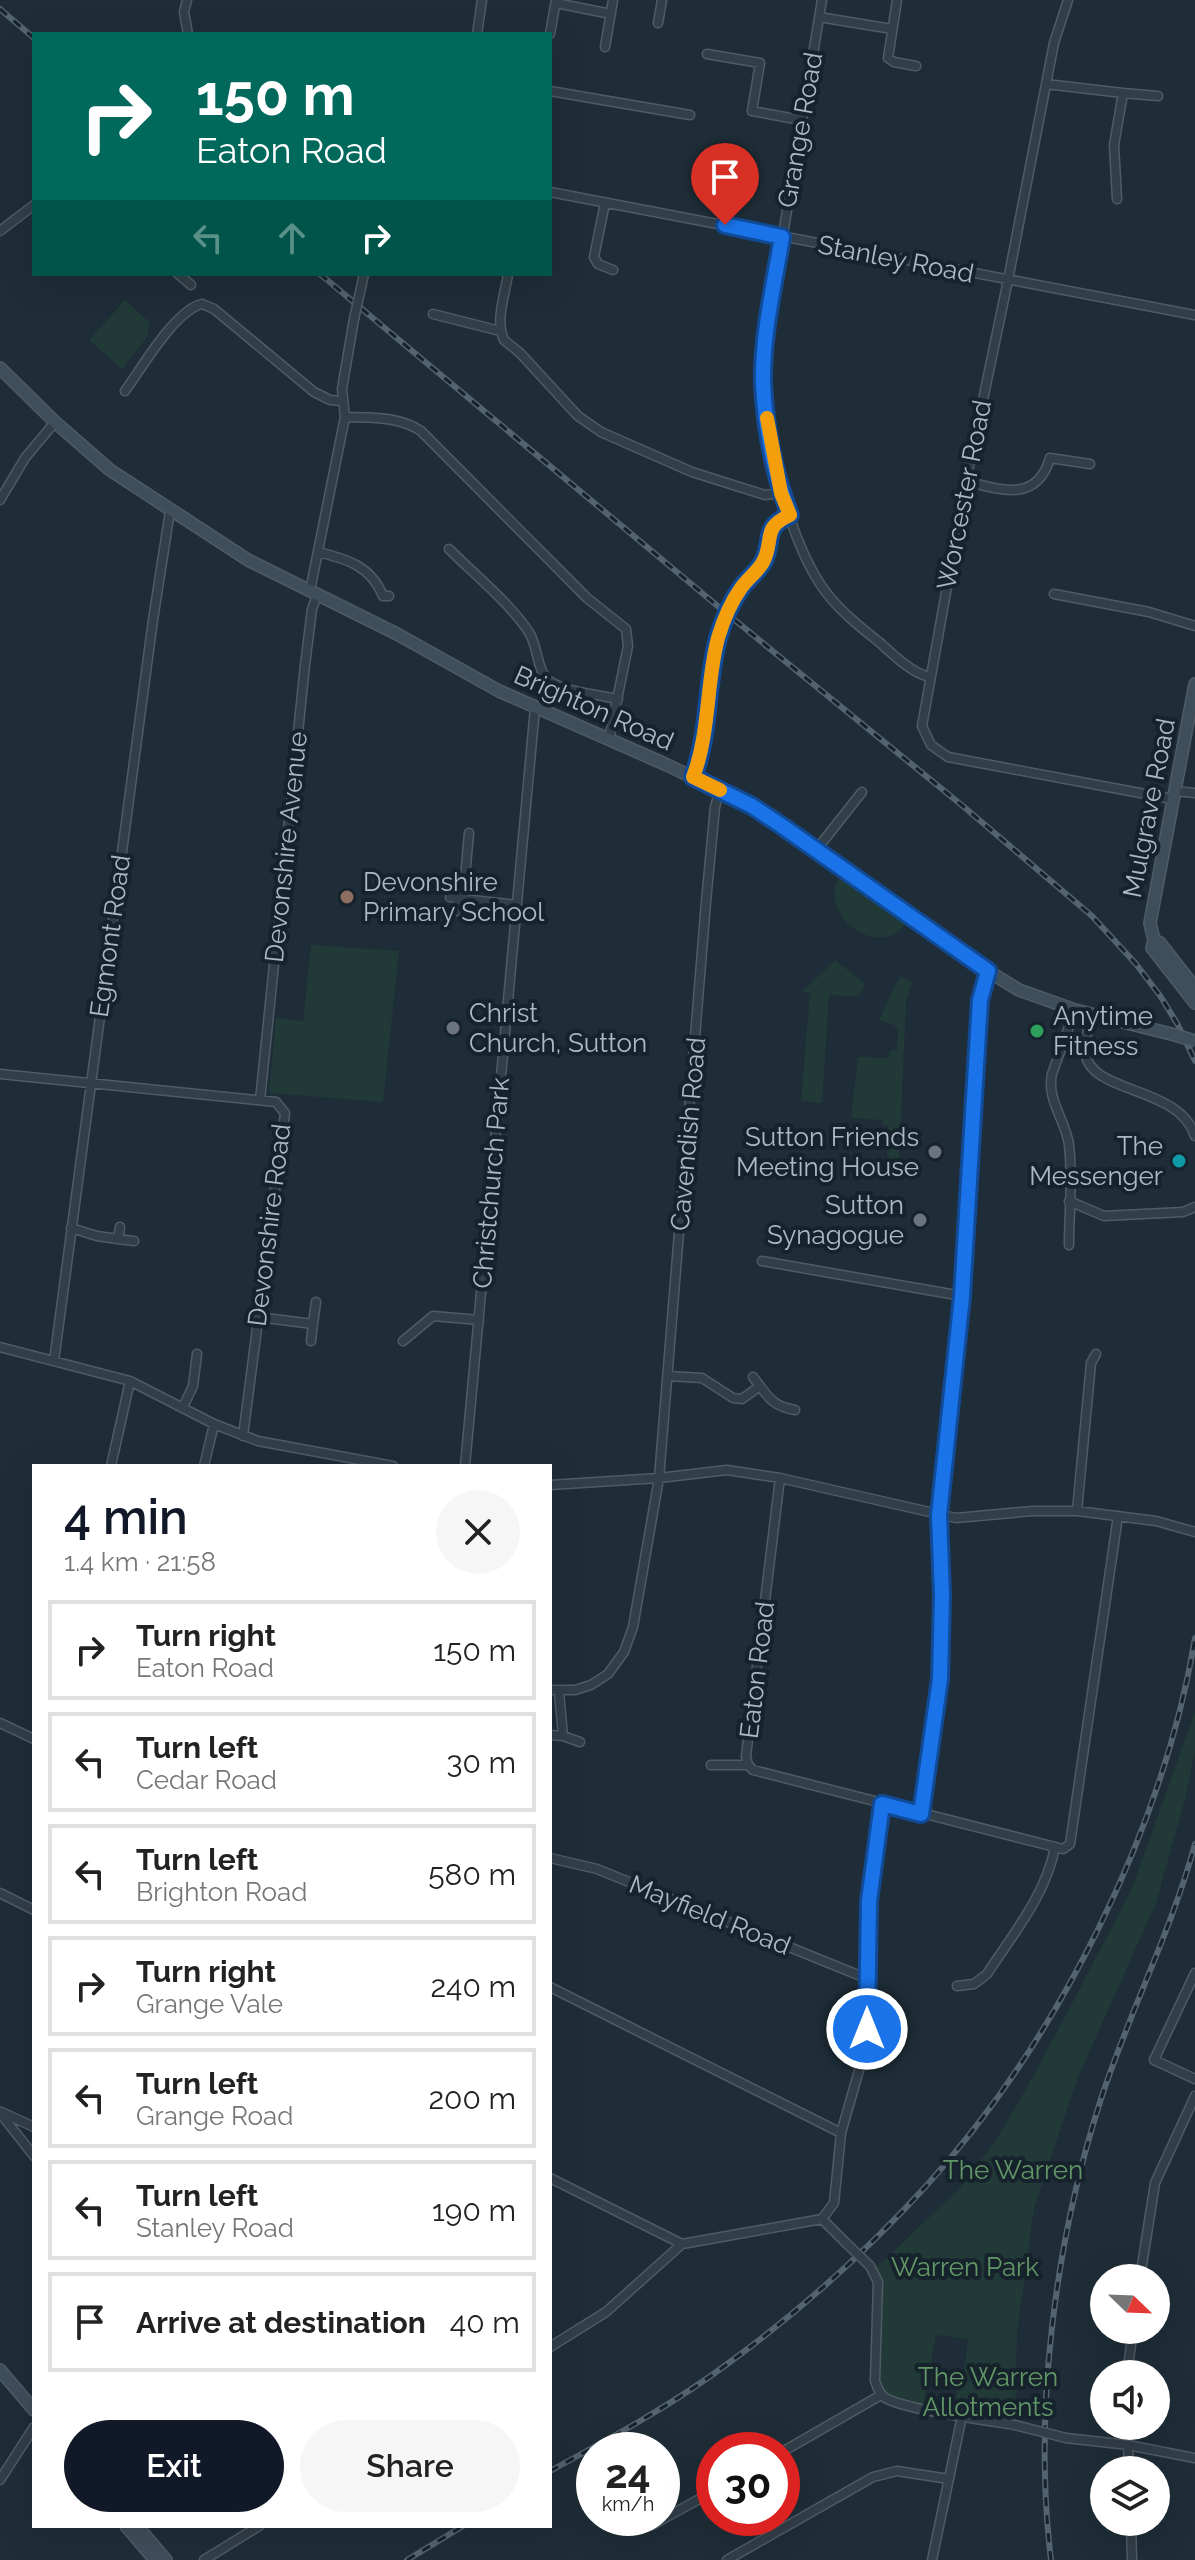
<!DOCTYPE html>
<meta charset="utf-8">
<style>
body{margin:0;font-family:Raleway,sans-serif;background:#f6f6f6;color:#222;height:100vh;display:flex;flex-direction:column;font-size:30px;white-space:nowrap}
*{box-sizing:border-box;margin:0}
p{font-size:26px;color:#767676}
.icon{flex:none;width:44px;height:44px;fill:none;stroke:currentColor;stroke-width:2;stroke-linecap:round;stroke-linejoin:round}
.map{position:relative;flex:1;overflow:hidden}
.drawer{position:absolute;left:32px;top:1464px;width:520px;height:1064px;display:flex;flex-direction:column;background:#fff;border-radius:0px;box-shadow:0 8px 32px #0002}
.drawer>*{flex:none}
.top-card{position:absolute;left:32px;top:32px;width:520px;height:244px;border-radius:0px;box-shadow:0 8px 32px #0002;background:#00695c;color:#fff;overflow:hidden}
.needle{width:52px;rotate:113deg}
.buttons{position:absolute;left:1090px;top:2264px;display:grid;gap:16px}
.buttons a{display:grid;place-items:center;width:80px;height:80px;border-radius:50%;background:#fff;box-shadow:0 8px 32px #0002;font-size:40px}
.speed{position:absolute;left:576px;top:2432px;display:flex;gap:16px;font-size:40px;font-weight:700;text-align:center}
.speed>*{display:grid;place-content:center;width:104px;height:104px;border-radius:50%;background:#fff;box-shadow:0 8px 32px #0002;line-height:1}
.speed small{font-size:20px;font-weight:400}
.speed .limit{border:12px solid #d22;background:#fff;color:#111}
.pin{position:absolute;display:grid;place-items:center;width:68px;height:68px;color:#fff;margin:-82px -34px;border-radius:50% 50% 50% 0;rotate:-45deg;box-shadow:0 0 8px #0007}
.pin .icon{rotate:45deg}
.me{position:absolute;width:88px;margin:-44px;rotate:0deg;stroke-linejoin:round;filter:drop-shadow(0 0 6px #0008)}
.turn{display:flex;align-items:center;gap:28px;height:168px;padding:0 32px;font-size:36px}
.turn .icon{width:104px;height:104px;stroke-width:2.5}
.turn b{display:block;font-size:56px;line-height:68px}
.lanes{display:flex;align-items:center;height:76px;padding:0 32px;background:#0003;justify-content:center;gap:40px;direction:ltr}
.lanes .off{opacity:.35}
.round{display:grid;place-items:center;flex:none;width:84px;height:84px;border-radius:42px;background:#f6f6f6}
.head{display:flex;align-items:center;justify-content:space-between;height:136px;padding:0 32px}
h1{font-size:48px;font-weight:600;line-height:60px;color:#111827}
.action{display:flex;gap:16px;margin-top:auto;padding:16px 32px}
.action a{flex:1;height:92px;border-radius:48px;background:#111827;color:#fff;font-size:32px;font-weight:600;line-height:92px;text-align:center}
.action a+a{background:#f6f6f6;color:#222}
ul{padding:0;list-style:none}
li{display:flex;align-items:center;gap:24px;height:100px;margin:0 16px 12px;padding:0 16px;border:4px solid #e0e0e0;border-radius:0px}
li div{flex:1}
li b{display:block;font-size:30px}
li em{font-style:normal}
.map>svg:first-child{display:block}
.green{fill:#213a38}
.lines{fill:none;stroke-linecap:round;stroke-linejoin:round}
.street-casing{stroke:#4f5c66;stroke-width:11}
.secondary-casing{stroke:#4f5c66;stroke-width:14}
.street{stroke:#323e48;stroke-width:8}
.secondary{stroke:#3f4e5b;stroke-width:11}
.rail-casing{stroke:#53636f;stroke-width:6}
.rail{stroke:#17232c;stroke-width:3;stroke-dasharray:9;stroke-linecap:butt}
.street-bridge-casing{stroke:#4f5c66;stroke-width:11;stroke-linecap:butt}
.secondary-bridge-casing{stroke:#4f5c66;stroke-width:14;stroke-linecap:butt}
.street-bridge{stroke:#323e48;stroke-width:8}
.secondary-bridge{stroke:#3f4e5b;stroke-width:11}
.route-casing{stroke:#114b97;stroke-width:20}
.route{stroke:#1a73e8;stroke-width:14}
.slow{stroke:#f59e0b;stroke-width:14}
.education-dot{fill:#8d6e63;stroke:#17232c;stroke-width:3}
.worship-dot{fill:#6b7280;stroke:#17232c;stroke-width:3}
.leisure-dot{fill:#2e9e5b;stroke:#17232c;stroke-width:3}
.culture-dot{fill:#0f9aa8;stroke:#17232c;stroke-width:3}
.labels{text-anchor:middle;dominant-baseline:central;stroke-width:8;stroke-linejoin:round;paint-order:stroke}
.street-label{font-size:26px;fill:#abb9c5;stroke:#17232c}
.poi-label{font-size:26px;fill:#abb9c5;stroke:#17232c;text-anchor:start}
.park-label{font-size:26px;fill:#629666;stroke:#17232c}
</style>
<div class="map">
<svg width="1195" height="2560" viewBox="0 0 1195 2560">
<rect width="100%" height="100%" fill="#1e2d37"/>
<path class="green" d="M125,300l24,22 -1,14 -26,33 -33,-29z
M840,876l65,48c-27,37 -89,-10 -65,-48z
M311,945l88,6 -16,151 -114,-9 7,-75 27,3z
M835,960l31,24 -8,12 -29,-1 -7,108 -21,-2 9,-108 -8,-1z
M900,976l12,7 -6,18 -7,164 -12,-1 1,-38h-6v-6l-31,-2 7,-61 31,1 1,-8h7l1,-19 -2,-5 -17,-6z
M1195,1712v39l-11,52 -28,100 -78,174 -44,131 -17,126 -2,91 -62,-11 6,-33h4l5,-42 -32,-4 -13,73 -31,-8 -14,-12 -2,-57 4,-56 -3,-8 83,-79 37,-49 41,-71 93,-177z"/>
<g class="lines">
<g class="street-casing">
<path id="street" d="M187,0l-3,12 4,22
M822,0l-55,331c-1,17 -4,33 -4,50 0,57 28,164 62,210 15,20 35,36 54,51 15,13 31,30 50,35
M897,0l-9,58 6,4 22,4
M1068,0l-14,43 -46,237 -42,201 -44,245 9,19 17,12 224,42
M556,3l55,11
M819,17l73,12
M658,23l4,-23
M477,34l5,-34
M550,34l6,-34
M605,47l8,-47
M707,54l53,9 -8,48 49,9
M1046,84l77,9 -9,52 3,54
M550,91l140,24
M1123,93l35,3
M550,192l645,123
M605,203l-11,54 4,7 15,6
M0,231l34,-26
M178,274l13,11
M508,274c-3,21 -13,46 -4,66l16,13 58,63 23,16 91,40 73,23 16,-2
M361,288l3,-14
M433,314l67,17
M125,391c17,-23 49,-80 77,-87l12,5 100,83 16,8 12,1
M345,417c27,1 53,-1 76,14l166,167 39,31 2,17 -19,93
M966,481c34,9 71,22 84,-23l40,6
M0,500l25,-42 30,-36
M449,549c25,25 63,56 81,85 7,12 8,37 17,45 13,12 53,16 71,20
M318,552c29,7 53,14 65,44h6
M310,591l35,-174 -3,-28 12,-70
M1054,594l95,18 46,14
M693,777c19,-48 12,-103 29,-151 4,-13 11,-27 19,-38 7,-10 18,-17 23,-28 10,-22 -2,-33 26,-45
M1174,791l21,2
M469,833l-6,66 53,6
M817,849l45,-57
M450,897l13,2
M457,911l1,-13
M1093,1015c-4,12 -9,24 -8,37 5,43 94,33 110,84
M0,1074l276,28 9,11 -42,323
M260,1100l45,-435 7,-56 5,-14
M1069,1201l35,15 79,-4 12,-5
M71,1228l26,8 21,3 2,-12
M118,1239l16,2
M1069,1245c0,-32 4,-67 0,-100 -3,-24 -23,-46 -17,-71l23,-64
M762,1261l200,35
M258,1317l55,7 -2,17
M313,1324l3,-22
M403,1341l30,-25 46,4
M0,1347l130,34 84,43 44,17 135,25
M54,1361l99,-741 17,-109
M668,1376l34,2 31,20 9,1 18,-13
M753,1377c14,18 18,29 42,33
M183,1407l10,-21 4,-32
M111,1466l19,-85
M204,1466l10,-42
M465,1466l70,-758
M780,1478l-34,278 2,9 5,5 310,79 7,-5 48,-328
M550,1485l109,-7 68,-8 53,8 176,40 77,-7h44l79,10 39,11
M1077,1511l14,-148 5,-9
M550,1690h25l16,-5 17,-11 16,-22 9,-25 26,-149 47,-576 9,-95 5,-18
M0,1723l34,16
M550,1735l13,1 -4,-44
M563,1736l17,6
M711,1765h37
M921,1814l19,-135 2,-84 -3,-80 23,-219 18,-296 8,-29
M550,1858l47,11 271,110
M0,1893l34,17
M1195,1973l-41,87 41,19
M957,1986l17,-2 13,-10c26,-40 59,-79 68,-127
M550,1987l291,146
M1,2112l33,15
M0,2113l34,43
M550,2178l132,66 140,-25
M822,2219l12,-16 7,-70 21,-73 5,-31 2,-128 13,-97
M822,2219l24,24
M870,2266l8,16 -3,99c2,6 4,12 9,16 16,12 106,24 131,28
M1140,2278l15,-95 40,-87
M550,2347l56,-35 76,-68
M1127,2374l6,-44
M1066,2438l62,7 67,13
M1128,2445l1,25
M782,2452l99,-57
M0,2480l34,-53
M1131,2522l1,38
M652,2525l62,-34
M204,2560l55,-34
M727,2560l146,-83 24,-6 52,8
M932,2560l30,-144"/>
</g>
<g class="secondary-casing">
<path id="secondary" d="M0,368l55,54 55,48 138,90 149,74 102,57 168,74 85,41 65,43 171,122 31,19 56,20 100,25
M1195,684l-45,239 4,17 -2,8 43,55
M1154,940l6,3 35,45
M0,2370l34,40
M126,2526l29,34
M137,2526l29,34"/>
</g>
<use href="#street" class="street"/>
<use href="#secondary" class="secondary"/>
<g class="rail-casing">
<path id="rail" d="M0,9l34,29
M320,274l400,334 244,199 128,109 44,48 25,33 17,28 17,36
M550,2471c61,-33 124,-67 180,-109 71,-52 138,-112 197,-177 131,-145 236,-355 268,-547
M407,2560l56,-34
M1051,2560c-18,-148 4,-319 50,-461 28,-86 70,-167 94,-255"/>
</g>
<use href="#rail" class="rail"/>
<g class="street-bridge-casing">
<path id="street-bridge" d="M354,319l7,-31
M846,2243l24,23
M1015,2425l51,13"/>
</g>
<g class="secondary-bridge-casing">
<path id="secondary-bridge" d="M1175,1035l20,6"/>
</g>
<use href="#street-bridge" class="street-bridge"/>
<use href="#secondary-bridge" class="secondary-bridge"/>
</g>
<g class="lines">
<g class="route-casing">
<path id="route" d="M725,225l57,12c-8,48 -20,98 -19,146 2,45 11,91 27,132 -28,13 -16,23 -26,45 -5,11 -16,18 -23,28 -10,14 -18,33 -23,50 -12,45 -8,95 -25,139l59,29 30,20 206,145 -8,29 -18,296 -23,219 3,80 -2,84 -19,135 -39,-10 -13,97 -2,128"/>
</g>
<use href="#route" class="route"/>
<path class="slow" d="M720,790l-27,-13c17,-44 13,-94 25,-139 5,-17 13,-36 23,-50 7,-10 18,-17 23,-28 10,-22 -2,-32 26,-45l-9,-22 -14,-75"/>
</g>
<circle class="education-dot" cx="347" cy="897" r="8"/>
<g class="worship-dot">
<circle cx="453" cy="1028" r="8"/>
<circle cx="935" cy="1152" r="8"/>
<circle cx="920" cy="1220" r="8"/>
</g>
<circle class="leisure-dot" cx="1037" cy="1031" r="8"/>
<circle class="culture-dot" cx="1179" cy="1161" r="8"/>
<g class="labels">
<g class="street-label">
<text transform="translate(800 130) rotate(-80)">Grange Road</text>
<text transform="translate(896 259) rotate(11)">Stanley Road</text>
<text transform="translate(964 495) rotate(-79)">Worcester Road</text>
<text transform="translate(594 708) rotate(24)">Brighton Road</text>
<text transform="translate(1149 808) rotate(-79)">Mulgrave Road</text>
<text transform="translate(286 847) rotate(-84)">Devonshire Avenue</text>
<text transform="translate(110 936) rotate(-82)">Egmont Road</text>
<text transform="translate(688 1134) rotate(-85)">Cavendish Road</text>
<text transform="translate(491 1183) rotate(-85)">Christchurch Park</text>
<text transform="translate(269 1225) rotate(-83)">Devonshire Road</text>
<text transform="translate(757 1670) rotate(-83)">Eaton Road</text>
<text transform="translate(710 1915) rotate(22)">Mayfield Road</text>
</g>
<g class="poi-label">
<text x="363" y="882">Devonshire<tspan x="363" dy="30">Primary School</tspan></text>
<text x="469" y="1013">Christ<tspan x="469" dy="30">Church, Sutton</tspan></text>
<text x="1053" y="1016">Anytime<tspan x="1053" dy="30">Fitness</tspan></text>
<text x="919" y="1137" text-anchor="end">Sutton Friends<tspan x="919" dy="30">Meeting House</tspan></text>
<text x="1163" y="1146" text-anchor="end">The<tspan x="1163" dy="30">Messenger</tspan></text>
<text x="904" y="1205" text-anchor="end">Sutton<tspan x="904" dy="30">Synagogue</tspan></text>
</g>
<g class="park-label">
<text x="1013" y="2170">The Warren</text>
<text x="965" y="2267">Warren Park</text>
<text x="988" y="2377">The Warren<tspan x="988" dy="30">Allotments</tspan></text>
</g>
</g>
</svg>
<div class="buttons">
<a><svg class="needle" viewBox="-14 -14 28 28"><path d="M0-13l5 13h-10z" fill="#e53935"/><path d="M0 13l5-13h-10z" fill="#767676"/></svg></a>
<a><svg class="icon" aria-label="sound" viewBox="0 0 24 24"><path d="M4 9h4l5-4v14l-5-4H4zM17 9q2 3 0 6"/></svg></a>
<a><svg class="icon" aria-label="layers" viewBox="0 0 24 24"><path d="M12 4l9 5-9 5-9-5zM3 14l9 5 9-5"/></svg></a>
</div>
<div class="speed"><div>24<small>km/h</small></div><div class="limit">30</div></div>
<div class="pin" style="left:725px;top:225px;background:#d93025"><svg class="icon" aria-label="arrive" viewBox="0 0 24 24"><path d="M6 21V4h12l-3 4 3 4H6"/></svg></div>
<svg class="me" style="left:867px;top:2029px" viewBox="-20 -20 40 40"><circle r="17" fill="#1a73e8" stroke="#fff" stroke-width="3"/><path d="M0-11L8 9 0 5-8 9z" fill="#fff"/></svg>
<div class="top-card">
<div class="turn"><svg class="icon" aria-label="right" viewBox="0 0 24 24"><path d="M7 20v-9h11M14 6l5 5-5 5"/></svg><div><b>150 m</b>Eaton Road</div></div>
<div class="lanes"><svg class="icon off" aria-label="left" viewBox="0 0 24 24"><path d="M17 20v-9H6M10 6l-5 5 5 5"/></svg><svg class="icon off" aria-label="ahead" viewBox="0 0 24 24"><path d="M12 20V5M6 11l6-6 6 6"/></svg><svg class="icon" aria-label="right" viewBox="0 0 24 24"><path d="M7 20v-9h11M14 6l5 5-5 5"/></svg></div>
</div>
<section class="drawer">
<div class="head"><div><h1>4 min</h1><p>1.4 km · 21:58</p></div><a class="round"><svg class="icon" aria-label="close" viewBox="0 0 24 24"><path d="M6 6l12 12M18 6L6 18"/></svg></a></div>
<ul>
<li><svg class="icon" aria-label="right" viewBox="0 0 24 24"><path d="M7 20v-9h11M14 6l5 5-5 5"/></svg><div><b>Turn right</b><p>Eaton Road</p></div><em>150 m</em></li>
<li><svg class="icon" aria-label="left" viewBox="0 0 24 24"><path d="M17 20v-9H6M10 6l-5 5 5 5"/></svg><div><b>Turn left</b><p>Cedar Road</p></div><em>30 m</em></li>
<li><svg class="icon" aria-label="left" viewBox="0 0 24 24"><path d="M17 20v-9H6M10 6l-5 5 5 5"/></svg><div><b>Turn left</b><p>Brighton Road</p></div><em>580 m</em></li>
<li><svg class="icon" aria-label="right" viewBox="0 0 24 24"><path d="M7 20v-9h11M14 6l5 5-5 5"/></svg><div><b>Turn right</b><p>Grange Vale</p></div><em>240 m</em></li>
<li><svg class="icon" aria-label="left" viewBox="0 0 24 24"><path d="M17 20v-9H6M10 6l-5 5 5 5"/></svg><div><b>Turn left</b><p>Grange Road</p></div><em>200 m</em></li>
<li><svg class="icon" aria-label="left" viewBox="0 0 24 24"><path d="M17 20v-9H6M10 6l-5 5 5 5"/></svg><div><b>Turn left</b><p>Stanley Road</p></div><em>190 m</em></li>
<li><svg class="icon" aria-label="arrive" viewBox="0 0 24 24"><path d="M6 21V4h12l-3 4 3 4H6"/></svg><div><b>Arrive at destination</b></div><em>40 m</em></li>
</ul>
<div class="action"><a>Exit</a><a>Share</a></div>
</section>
</div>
